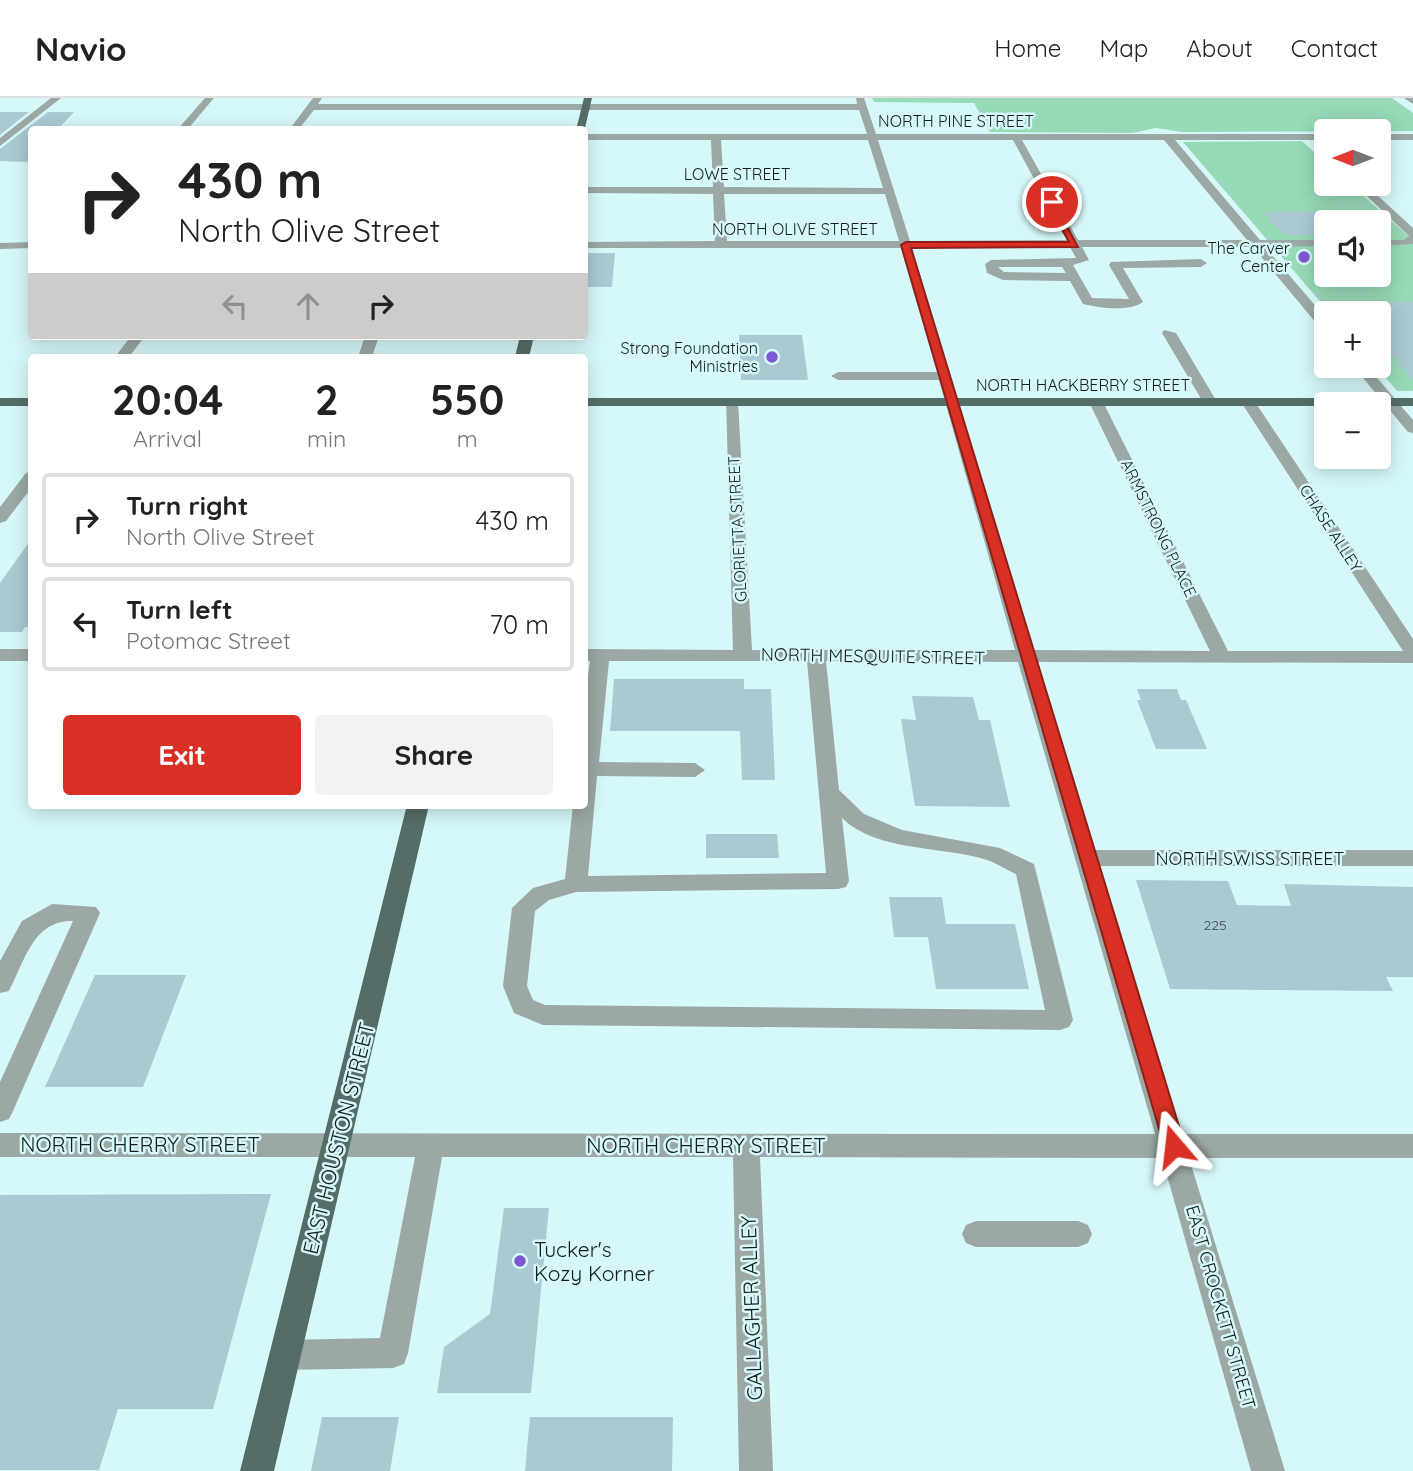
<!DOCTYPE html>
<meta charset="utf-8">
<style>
body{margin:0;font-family:Quicksand,sans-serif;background:#f2f2f2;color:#222;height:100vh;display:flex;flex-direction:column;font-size:26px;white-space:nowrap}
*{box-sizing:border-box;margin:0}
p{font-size:23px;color:#767676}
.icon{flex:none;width:38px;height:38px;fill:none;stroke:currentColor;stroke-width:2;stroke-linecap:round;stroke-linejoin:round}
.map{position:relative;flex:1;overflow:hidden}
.details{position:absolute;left:28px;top:256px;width:560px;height:455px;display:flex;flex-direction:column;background:#fff;border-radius:7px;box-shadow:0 4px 18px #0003}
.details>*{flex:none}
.banner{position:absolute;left:28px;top:28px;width:560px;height:214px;border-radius:7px;box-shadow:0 4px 18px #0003;background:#fff;color:#222;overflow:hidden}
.needle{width:46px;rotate:270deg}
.controls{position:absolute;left:1314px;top:21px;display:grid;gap:14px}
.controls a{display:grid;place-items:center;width:77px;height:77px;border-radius:7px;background:#fff;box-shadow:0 4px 18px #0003;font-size:35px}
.pin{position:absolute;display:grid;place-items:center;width:60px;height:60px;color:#fff;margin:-30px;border:4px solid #fff;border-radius:50%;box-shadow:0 2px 7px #0007}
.me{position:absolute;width:77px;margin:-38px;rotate:343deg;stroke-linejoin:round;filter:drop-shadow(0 0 5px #0008)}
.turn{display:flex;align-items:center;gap:24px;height:147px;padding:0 35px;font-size:32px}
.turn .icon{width:91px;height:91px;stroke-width:2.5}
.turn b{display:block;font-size:49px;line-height:60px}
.lanes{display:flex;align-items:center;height:66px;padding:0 35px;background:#0003;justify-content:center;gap:35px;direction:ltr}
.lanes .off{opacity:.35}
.eta{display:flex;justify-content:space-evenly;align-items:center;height:119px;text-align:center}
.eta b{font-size:42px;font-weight:800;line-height:49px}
.action{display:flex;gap:14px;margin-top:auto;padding:14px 35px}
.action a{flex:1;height:80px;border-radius:7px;background:#d93025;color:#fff;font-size:28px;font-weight:800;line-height:80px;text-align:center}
.action a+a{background:#f2f2f2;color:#222}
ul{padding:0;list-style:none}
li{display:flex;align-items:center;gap:21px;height:94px;margin:0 14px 10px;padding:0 21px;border:4px solid #e0e0e0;border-radius:7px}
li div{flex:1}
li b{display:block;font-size:26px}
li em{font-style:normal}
header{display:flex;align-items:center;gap:42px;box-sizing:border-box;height:98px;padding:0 35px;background:#fff;border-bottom:2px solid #e0e0e0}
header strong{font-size:33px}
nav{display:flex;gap:38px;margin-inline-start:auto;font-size:24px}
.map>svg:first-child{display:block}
.green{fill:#97dab7;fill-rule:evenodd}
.building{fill:#abc9d2}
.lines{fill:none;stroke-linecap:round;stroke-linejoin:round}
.minor{fill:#9ba8a5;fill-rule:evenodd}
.major{fill:#556d68;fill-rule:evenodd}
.route{fill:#d93025;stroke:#8d1f18;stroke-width:2}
.poi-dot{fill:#7f59d3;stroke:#d7f8f9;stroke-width:2.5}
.labels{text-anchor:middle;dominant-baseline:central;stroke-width:5;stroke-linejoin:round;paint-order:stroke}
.number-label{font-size:14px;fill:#38484b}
.far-street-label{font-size:16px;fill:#111d1e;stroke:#d7f8f9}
.far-poi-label{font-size:16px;fill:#111d1e;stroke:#d7f8f9;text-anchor:end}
.street-label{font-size:18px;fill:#111d1e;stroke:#d7f8f9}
.near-street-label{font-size:21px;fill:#111d1e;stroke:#d7f8f9}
.near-poi-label{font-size:21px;fill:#111d1e;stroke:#d7f8f9;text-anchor:start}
</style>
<header>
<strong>Navio</strong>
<nav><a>Home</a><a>Map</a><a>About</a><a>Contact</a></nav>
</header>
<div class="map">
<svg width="1413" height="1373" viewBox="0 0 1413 1373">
<rect width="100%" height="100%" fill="#d7f8f9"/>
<path class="green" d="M872,0h520l21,15v18l-231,1 -26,-4 -24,5 -142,-1 -16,-29 -100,-1z
M1302,43l24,22v21h24l63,56v151h-16l-21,-25h3v-53h-49l-147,-171zM1326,124h53v53h-53z"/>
<path class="building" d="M0,14h29l-29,23z
M48,14h26l-17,18h-25v27l-5,5 -27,-1v-12z
M1263,114h63v23h-43z
M584,155h31l-3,34h-28z
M1379,204h34v78l-34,-38z
M739,237h63l6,45h-67z
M32,440v89h-7l-3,5h-22v-49z
M614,581h130v10h27l4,91h-33l-2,-49h-130z
M1137,591h40l4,11h5l21,49h-51l-19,-49h4z
M912,598l61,1 6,23h11l20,87 -95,-1 -14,-87 15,1z
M706,736h71l2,24h-73z
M1136,782l92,1 9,24 54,1 -7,-22 129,3v90h-27l7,14 -223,-2z
M889,799h53l4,27h69l14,65h-93l-8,-52h-34z
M95,877h91l-43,112h-98z
M271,1096l-58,215h-95l-19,61h-99v-275z
M504,1110h45l-18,185h-94l7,-46 46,-33z
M322,1319h77l-9,54h-79z
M530,1319h143l-1,54h-147z"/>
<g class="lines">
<path class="minor" d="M51,0h10l-61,48v-8z
M205,0h9l-27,32h-10z
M313,0h9l-4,6h539l-1,-6h8l12,36h450v6h-151l85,100h66v6l-61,1 61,71v12l-5,-1 -68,-82h-171l7,13 -16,5 19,33 37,1 -20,-34 2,-3 90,-3 6,4 -6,4 -78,1 20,34c-14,10 -44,6 -60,2l-13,-23 -67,-1 -16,-7 -2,-9 6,-4 85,-2 -6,-11 -158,1 121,402 177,1 -121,-249 7,-4 7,4 125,249h175l-162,-249 7,-4 7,4 158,237v24l-376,-1 57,188h319v16h-314l83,268h231v24h-224l96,313h-34l-89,-313 -402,-1 13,314h-34l-6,-314h-291l-34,196 -4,11 -11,4 -108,2 -11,-4 -5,-11 5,-11 11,-4 95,-2 35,-181h-415v-24l1155,1 -137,-472 -192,-1 13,129 25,24 38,16 98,18 34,16 39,156 -4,7 -9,3 -517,-5 -29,-12 -11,-27 9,-78 21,-20 32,-9 8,-74h11v-98l6,-46h-6v-12l149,1 -7,-251 12,3 14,248h263l-76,-270h-101l-7,-4 7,-4h99l-36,-124h-317v-6l131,-1 -2,-47 -129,-1v-6h129l-2,-47h-127v-6h283l-8,-24h-545l-16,20h-9zM721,42h147l15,48 -159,-1zM878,42h135l54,100 -157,1zM1022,42h142l83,100h-169zM724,96h161l14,47h-172zM998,169h64l4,6 -62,-1zM609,563h198l19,212 -238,3 9,-100 98,1 10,-7 -10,-7 -96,-1zM842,720c34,34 102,28 145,42 10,3 19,10 29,14l29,136 -500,-5 -12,-5 -6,-14 8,-75 14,-11 27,-8 262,-3 8,-2 3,-6z
M1404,0h9v6z
M1379,36h34v6h-34z
M1354,86h11l48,44v16l-34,2v-6h25l5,-4z
M32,144v6l-32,1v-6z
M1164,232l12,3 41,69 -2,3 -12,-3 -41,-69z
M131,238h14l-16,21h-14z
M365,238h14l-7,21h-14z
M1353,268h14l46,54v13l-5,-1z
M32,373v16l-26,34 -6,2v-16l26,-34z
M0,551h32v12h-32z
M52,806l44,3 4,6 -87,198 -4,8 -9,3v-40l73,-161c-40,-1 -48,40 -64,70l-9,2v-32l22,-40z
M976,1123h102l10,4 4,9 -4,9 -10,4h-102l-10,-4 -4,-9 4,-9z"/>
<path class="major" d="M584,0h8l-8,34 -8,-2z
M520,238h14l-5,21h-14z
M0,300h32v8h-32z
M584,300h829v8h-829z
M407,707h22l-155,666h-34z"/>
</g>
<path class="route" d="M1052,101l26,48 -167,1 274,898 -3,6 -8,3 -7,-3 -3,-6 -263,-901 5,-3h163l-22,-40z"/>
<g class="poi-dot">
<circle cx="1304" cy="159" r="7"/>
<circle cx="772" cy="259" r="7"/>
<circle cx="520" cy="1163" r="7"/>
</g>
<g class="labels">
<g class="number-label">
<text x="1215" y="827">225</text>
</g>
<g class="far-street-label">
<text x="956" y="23">NORTH PINE STREET</text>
<text x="737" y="76">LOWE STREET</text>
<text x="795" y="131">NORTH OLIVE STREET</text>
<text x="1083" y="287">NORTH HACKBERRY STREET</text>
<text transform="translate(1159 430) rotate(64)">ARMSTRONG PLACE</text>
<text transform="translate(1331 430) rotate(57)">CHASE ALLEY</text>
<text transform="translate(737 431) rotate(-93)">GLORIETTA STREET</text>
</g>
<g class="far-poi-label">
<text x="1290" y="150">The Carver<tspan x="1290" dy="18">Center</tspan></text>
<text x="758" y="250">Strong Foundation<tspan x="758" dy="18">Ministries</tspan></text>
</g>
<g class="street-label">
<text transform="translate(873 558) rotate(1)">NORTH MESQUITE STREET</text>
<text x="1250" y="760">NORTH SWISS STREET</text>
<text transform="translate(1221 1209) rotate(74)">EAST CROCKETT STREET</text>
</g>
<g class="near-street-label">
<text transform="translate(338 1040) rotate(-76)">EAST HOUSTON STREET</text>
<text x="140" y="1046">NORTH CHERRY STREET</text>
<text x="706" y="1047">NORTH CHERRY STREET</text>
<text transform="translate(751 1210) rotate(-92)">GALLAGHER ALLEY</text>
</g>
<g class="near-poi-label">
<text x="534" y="1151">Tucker's<tspan x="534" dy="24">Kozy Korner</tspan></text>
</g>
</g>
</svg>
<div class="controls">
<a><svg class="needle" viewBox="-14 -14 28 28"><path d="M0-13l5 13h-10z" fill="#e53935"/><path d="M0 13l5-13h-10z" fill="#767676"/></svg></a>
<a><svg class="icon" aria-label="sound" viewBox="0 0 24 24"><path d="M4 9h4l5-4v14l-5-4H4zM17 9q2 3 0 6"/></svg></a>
<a>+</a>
<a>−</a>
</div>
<div class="pin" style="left:1052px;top:104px;background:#d93025"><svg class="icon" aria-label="arrive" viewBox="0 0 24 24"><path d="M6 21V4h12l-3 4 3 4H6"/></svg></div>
<svg class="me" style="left:1174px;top:1048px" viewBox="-20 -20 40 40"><path d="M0-17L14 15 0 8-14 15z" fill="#d93025" stroke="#fff" stroke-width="4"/></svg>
<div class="banner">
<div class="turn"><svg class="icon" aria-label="right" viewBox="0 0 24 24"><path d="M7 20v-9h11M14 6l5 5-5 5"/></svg><div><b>430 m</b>North Olive Street</div></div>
<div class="lanes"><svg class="icon off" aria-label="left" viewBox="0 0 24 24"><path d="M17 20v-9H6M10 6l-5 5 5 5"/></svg><svg class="icon off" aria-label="ahead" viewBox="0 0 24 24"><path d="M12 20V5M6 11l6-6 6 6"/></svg><svg class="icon" aria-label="right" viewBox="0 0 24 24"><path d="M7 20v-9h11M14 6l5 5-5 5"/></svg></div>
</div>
<section class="details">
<div class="eta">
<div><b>20:04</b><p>Arrival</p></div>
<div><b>2</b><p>min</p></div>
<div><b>550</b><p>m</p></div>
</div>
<ul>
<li><svg class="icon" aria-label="right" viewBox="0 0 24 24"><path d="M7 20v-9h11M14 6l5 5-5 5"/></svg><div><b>Turn right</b><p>North Olive Street</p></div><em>430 m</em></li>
<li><svg class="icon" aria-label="left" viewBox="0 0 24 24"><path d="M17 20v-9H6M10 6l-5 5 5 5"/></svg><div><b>Turn left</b><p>Potomac Street</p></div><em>70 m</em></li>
</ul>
<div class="action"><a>Exit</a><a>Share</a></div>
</section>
</div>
